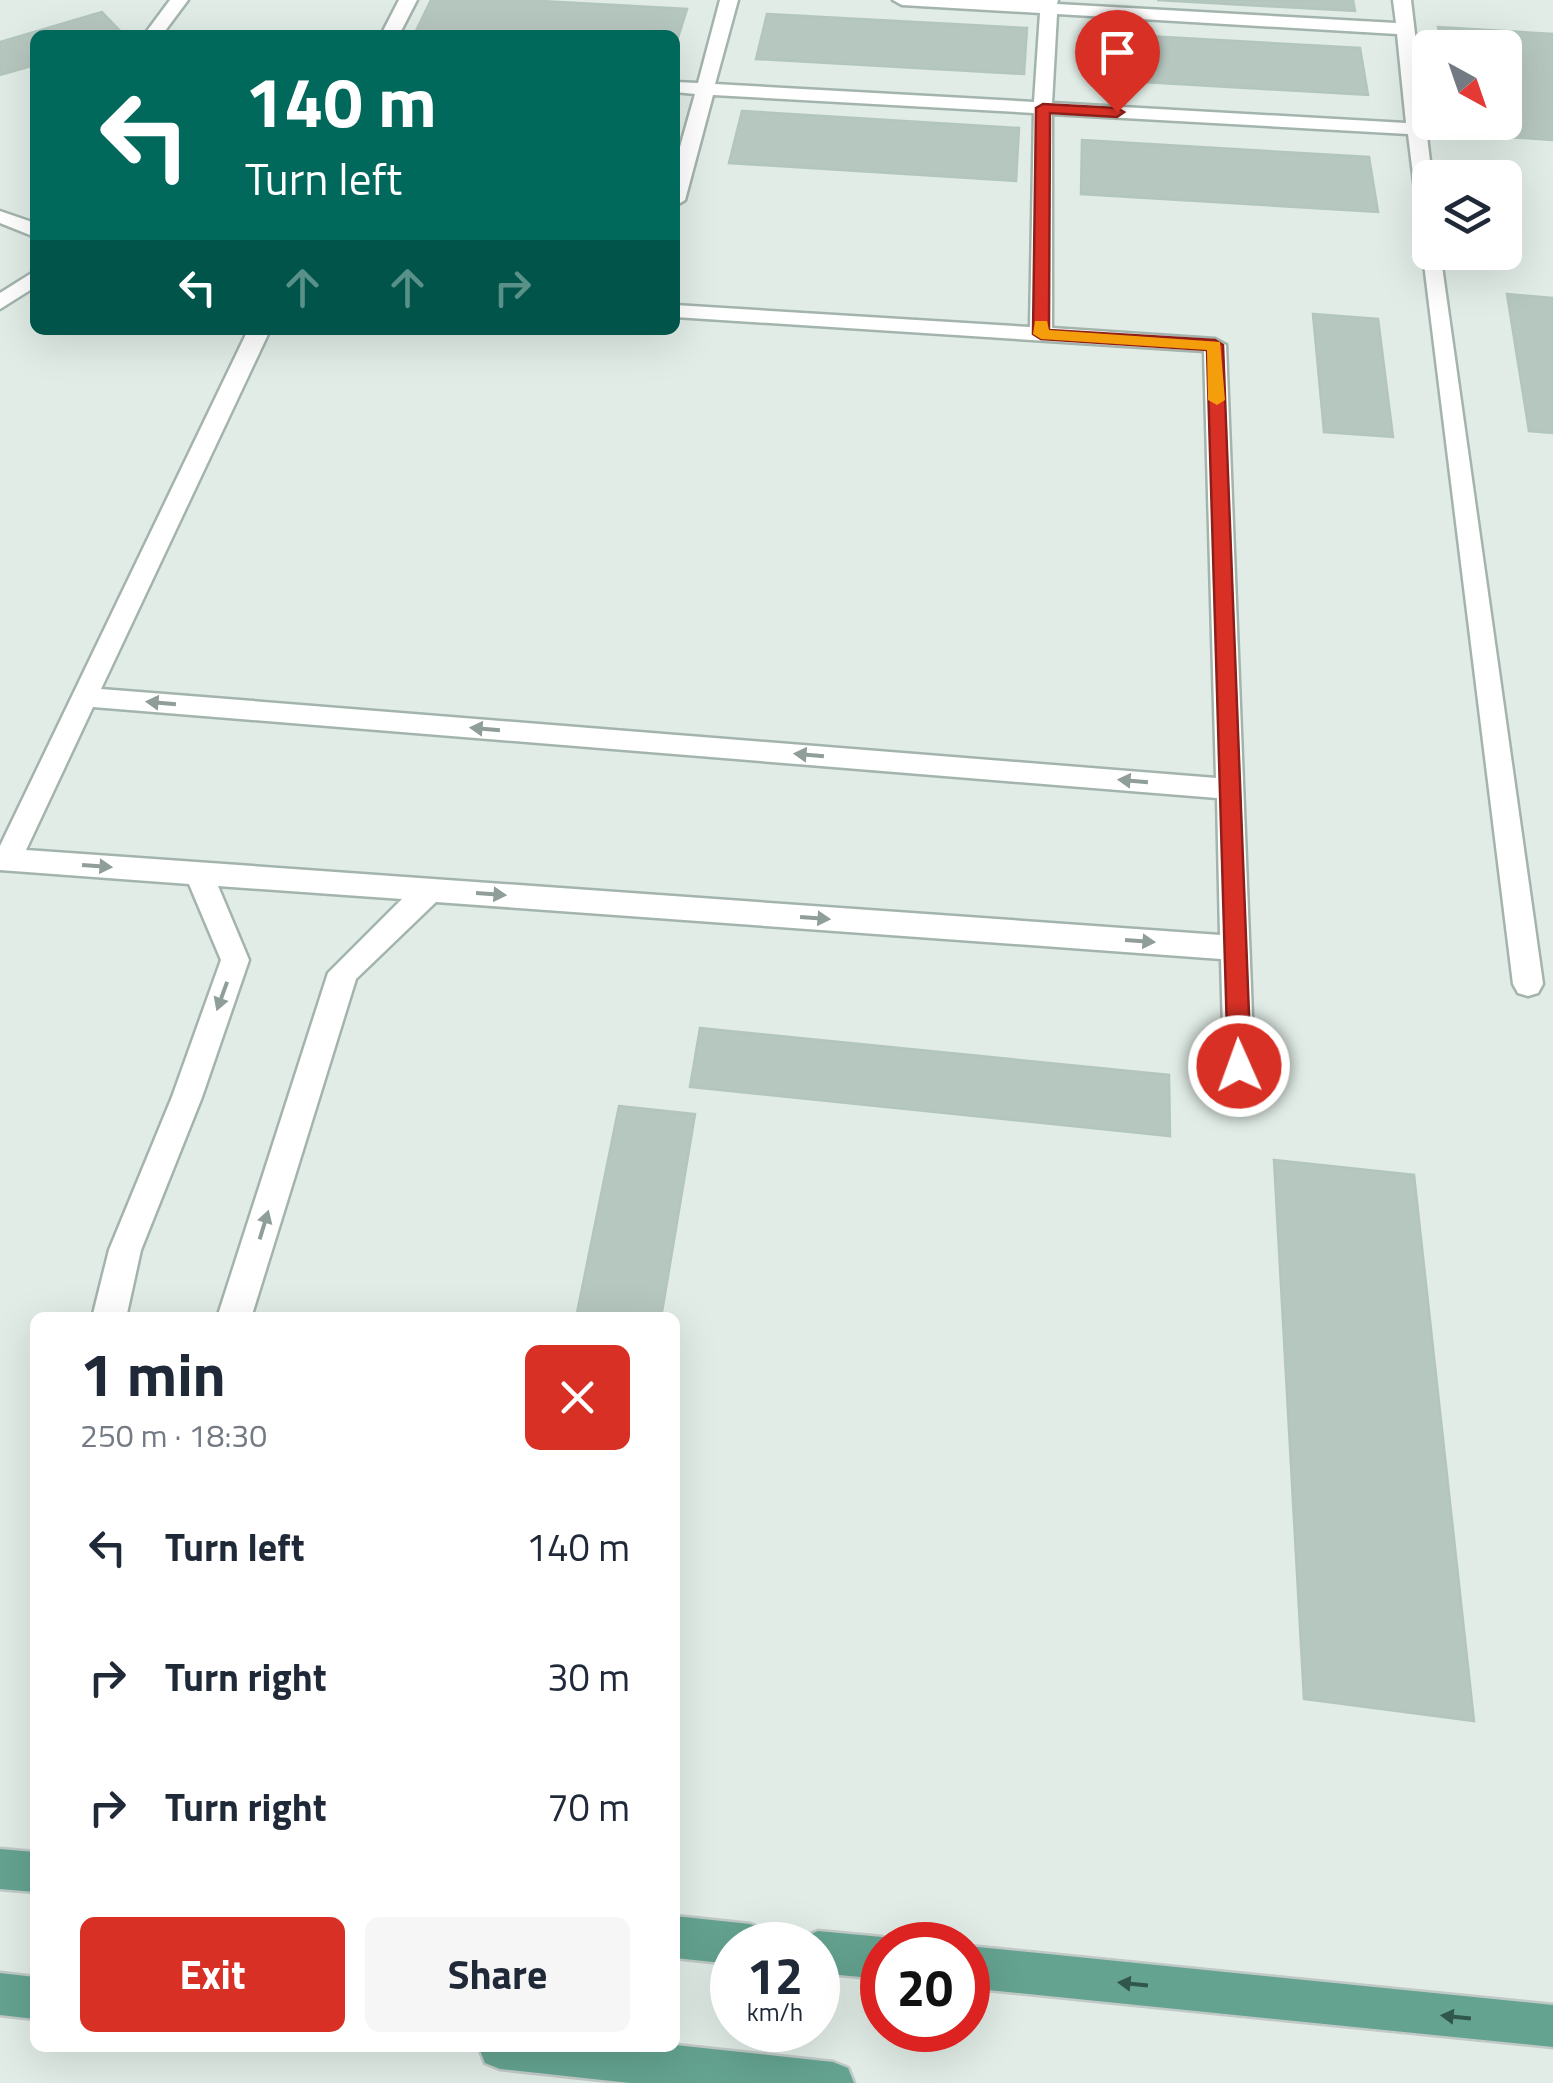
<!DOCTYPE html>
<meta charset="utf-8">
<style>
body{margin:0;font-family:"Titillium Web",sans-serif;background:#f6f6f7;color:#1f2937;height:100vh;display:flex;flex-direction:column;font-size:38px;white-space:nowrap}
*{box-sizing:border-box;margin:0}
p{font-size:32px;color:#747a83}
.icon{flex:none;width:55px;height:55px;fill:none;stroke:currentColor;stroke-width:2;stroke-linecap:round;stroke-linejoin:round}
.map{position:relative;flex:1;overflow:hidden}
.panel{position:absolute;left:30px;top:1312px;width:650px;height:740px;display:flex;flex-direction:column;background:#fff;border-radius:15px;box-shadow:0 10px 40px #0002}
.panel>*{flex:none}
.top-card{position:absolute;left:30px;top:30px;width:650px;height:305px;border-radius:15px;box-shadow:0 10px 40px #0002;background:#00695c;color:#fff;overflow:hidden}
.needle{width:65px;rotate:140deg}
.fabs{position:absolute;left:1412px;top:30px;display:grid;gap:20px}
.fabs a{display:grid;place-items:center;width:110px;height:110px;border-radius:15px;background:#fff;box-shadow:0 10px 40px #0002;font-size:50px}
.speed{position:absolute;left:710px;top:1922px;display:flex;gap:20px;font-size:50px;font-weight:700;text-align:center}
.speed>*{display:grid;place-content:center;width:130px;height:130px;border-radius:50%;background:#fff;box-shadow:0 10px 40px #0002;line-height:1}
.speed small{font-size:25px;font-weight:400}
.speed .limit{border:15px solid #d22;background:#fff;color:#111}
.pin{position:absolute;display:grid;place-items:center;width:85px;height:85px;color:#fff;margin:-102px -42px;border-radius:50% 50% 50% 0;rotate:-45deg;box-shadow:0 0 10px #0007}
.pin .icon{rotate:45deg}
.me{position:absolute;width:110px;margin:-55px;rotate:358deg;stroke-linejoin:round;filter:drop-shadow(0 0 8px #0008)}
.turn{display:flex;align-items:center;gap:35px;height:210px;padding:0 50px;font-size:45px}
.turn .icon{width:130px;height:130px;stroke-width:2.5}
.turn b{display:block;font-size:70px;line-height:85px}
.lanes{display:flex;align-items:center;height:95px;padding:0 50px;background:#0003;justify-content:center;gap:50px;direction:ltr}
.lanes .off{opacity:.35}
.round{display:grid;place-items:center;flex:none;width:105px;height:105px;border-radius:15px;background:#f6f6f7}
.summary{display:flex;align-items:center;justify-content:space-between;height:170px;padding:0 50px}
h1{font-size:60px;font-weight:700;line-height:75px}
.button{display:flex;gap:20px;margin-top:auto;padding:20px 50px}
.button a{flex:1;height:115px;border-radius:15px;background:#d93025;color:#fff;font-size:40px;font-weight:700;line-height:115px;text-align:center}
.button a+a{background:#f6f6f7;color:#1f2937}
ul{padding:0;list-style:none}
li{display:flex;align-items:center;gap:30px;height:130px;padding:0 50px}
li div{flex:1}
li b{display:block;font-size:38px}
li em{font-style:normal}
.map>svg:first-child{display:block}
.building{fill:#b6c7bf;stroke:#b3c6bd;stroke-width:2.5}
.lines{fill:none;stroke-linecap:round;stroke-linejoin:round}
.service-casing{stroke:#a3b4ad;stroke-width:5}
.primary-casing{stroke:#c1c9c6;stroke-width:5}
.service{fill:#fff;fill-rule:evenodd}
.primary{fill:#64a390;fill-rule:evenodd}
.oneway{fill:#909e9a}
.oneway2{fill:#31564b}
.route{fill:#d93025;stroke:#8d1f18;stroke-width:2.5}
.slow{fill:#f59e0b}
</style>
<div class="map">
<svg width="1553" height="2083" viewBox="0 0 1553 2083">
<rect width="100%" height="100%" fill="#e1ece6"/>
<path class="building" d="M431,0h92l164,9 -12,38v-12h-261z
M1157,0h196l2,11z
M102,12l22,23h-89v30l-35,10v-33z
M767,14l260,14 -3,46 -268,-15z
M1438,27l115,7v106l-92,-6 -3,-12h47v-74h-62z
M1093,33l267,15 8,47 -276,-16z
M742,111l277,17 -3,53 -287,-18z
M1082,140l287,17 9,55 -297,-18z
M1507,294l46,4v135l-24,-2z
M1313,314l65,5 15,118 -69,-5z
M700,1028l469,47 1,61 -480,-49z
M619,1106l76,8 -34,204h-85z
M1274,1160l140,15 60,546 -170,-22z"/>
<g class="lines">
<g class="service-casing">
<path id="service" d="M170,0h18l-26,35h-18z
M399,0h18l-18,35h-18z
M720,0h18l-23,84 319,18 6,-89 -138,-8 -9,-5h165l-1,4 339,19 -3,-23h18l21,178 -2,74h10l103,732 -5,9 -10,3 -10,-3 -5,-9 -105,-850 -356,-20v214l163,11 11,6 28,721 -4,9 -11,4 -11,-4 -4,-9 -3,-107 -785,-57 -80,77 -105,339h-34l111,-345 74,-74 -184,-13 31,74 -47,137 -61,153 -15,68h-34l17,-68 63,-153 49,-137 -32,-76 -189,-14v-24l248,-516h22l-169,359 1115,89 -12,-427 -529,-34v-12l355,22 4,-214 -321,-18 -28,105 -10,6v-41l20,-71 -20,-2v-10l23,1zM1057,14l340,20 9,89 -354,-20zM93,707l1124,91 3,137 -1194,-85z
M0,211l35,12v14l-35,-14z
M35,271v16l-35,22v-16z"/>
</g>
<g class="primary-casing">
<path id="primary" d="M0,1849l35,3v40l-35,-3z
M675,1916l75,8 15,6 6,15h-39v19l-57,-6z
M818,1931l64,6 15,8h-15v34l-64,-6v-28h-18l3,-8z
M968,1946l585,59v42l-585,-59z
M0,1973l35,4v42l-35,-4z
M675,2045l158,17 15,6 6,15h-224l-130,-14 -15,-6 -6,-15z"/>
</g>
<use href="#service" class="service"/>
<use href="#primary" class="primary"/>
</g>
<defs><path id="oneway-solid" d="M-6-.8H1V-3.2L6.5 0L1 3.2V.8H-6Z" transform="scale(2.5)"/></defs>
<g class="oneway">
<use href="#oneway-solid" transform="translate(161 703) rotate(-175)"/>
<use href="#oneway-solid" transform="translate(485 729) rotate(-175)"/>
<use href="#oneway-solid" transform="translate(809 755) rotate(-175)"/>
<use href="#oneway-solid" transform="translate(1133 781) rotate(-175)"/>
<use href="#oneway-solid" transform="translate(97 866) rotate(4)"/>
<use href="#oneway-solid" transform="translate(491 894) rotate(4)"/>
<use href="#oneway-solid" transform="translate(815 918) rotate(4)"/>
<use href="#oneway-solid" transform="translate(1140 941) rotate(4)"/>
<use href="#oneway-solid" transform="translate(222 996) rotate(110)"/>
<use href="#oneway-solid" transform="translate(264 1225) rotate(-73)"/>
</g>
<g class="oneway2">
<use href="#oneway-solid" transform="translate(1133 1984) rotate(-174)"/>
<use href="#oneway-solid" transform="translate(1456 2017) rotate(-174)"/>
</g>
<path class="route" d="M1043,104l74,4 7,4 -7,5 -67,-4 -1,217 166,10 8,5 28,721 -4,7h-16l-3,-7 -21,-716 -166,-11 -8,-5 3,-226z"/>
<path class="slow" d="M1035,321h12l2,9 171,12 5,58 -8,5 -9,-5 -1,-50 -166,-11 -8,-5z"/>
</svg>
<div class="fabs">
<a><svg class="needle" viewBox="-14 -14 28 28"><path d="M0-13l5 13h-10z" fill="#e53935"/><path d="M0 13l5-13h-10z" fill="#747a83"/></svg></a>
<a><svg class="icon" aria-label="layers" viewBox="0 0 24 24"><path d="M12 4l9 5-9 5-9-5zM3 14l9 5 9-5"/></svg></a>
</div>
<div class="speed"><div>12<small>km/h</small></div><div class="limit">20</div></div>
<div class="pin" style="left:1117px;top:112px;background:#d93025"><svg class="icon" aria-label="arrive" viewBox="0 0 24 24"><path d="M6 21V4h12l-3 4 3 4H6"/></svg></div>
<svg class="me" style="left:1239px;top:1066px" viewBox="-20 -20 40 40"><circle r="17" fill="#d93025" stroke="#fff" stroke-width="3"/><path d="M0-11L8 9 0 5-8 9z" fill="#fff"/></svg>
<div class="top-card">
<div class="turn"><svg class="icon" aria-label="left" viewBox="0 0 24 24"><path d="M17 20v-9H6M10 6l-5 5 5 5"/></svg><div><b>140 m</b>Turn left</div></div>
<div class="lanes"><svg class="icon" aria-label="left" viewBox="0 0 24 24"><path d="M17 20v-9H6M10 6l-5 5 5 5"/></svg><svg class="icon off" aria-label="ahead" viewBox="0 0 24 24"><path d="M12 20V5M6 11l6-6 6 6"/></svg><svg class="icon off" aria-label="ahead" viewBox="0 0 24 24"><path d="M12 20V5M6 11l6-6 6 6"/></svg><svg class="icon off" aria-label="right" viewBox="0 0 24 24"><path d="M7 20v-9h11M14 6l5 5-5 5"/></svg></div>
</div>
<section class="panel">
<div class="summary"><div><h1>1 min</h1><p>250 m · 18:30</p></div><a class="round" style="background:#d93025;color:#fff"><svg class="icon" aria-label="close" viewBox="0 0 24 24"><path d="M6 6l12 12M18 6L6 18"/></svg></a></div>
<ul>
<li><svg class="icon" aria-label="left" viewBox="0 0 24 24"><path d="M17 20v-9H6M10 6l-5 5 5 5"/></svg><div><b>Turn left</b></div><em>140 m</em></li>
<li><svg class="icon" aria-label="right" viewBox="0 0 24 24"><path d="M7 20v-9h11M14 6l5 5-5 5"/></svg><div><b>Turn right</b></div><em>30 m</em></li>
<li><svg class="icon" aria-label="right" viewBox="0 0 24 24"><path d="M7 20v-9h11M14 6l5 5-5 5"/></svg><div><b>Turn right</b></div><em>70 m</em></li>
</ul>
<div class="button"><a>Exit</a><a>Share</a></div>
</section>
</div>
